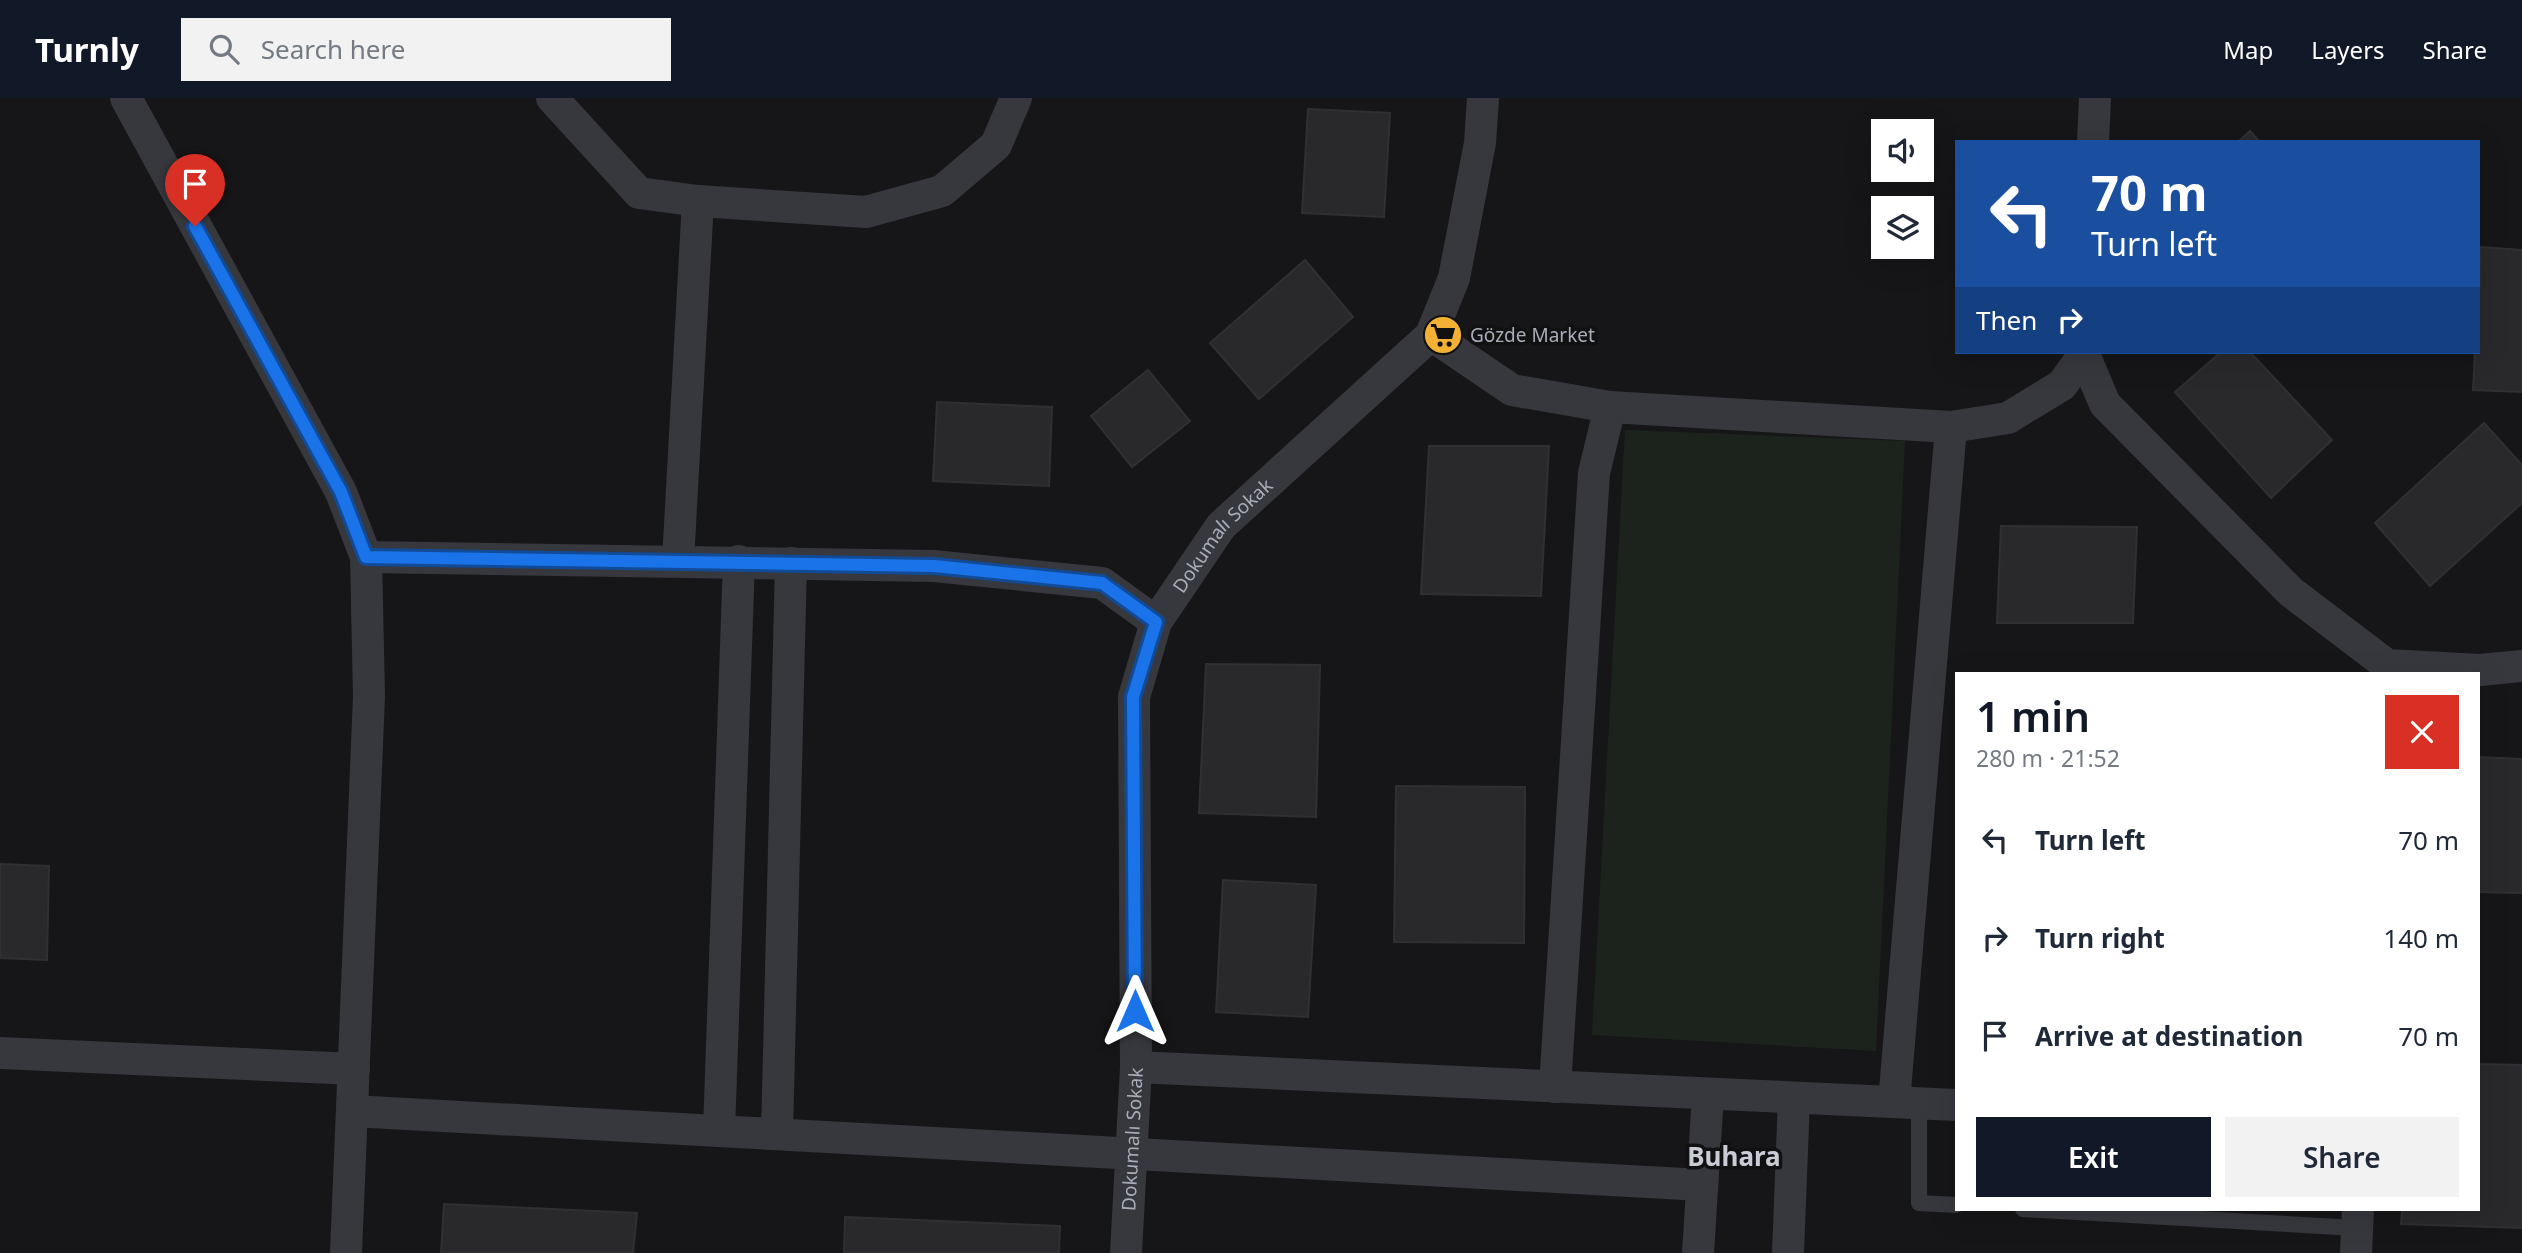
<!DOCTYPE html>
<meta charset="utf-8">
<style>
body{margin:0;font-family:"Noto Sans",sans-serif;background:#f2f2f3;color:#1f2937;height:100vh;display:flex;flex-direction:column;font-size:26px;white-space:nowrap}
*{box-sizing:border-box;margin:0}
p{font-size:23px;color:#747a83}
.icon{flex:none;width:38px;height:38px;fill:none;stroke:currentColor;stroke-width:2;stroke-linecap:round;stroke-linejoin:round}
.map{position:relative;flex:1;overflow:hidden}
.drawer{position:absolute;left:1955px;top:574px;width:525px;height:539px;display:flex;flex-direction:column;background:#fff;border-radius:0px;box-shadow:0 7px 28px #0002}
.drawer>*{flex:none}
.guide{position:absolute;left:1955px;top:42px;width:525px;height:214px;border-radius:0px;box-shadow:0 7px 28px #0002;background:#1a4fa0;color:#fff;overflow:hidden}
.controls{position:absolute;left:1871px;top:21px;display:grid;gap:14px}
.controls a{display:grid;place-items:center;width:63px;height:63px;border-radius:0px;background:#fff;box-shadow:0 7px 28px #0002;font-size:35px}
.pin{position:absolute;display:grid;place-items:center;width:60px;height:60px;color:#fff;margin:-72px -30px;border-radius:50% 50% 50% 0;rotate:-45deg;box-shadow:0 0 7px #0007}
.pin .icon{rotate:45deg}
.me{position:absolute;width:77px;margin:-38px;rotate:0deg;stroke-linejoin:round;filter:drop-shadow(0 0 5px #0008)}
.turn{display:flex;align-items:center;gap:24px;height:147px;padding:0 21px;font-size:32px}
.turn .icon{width:91px;height:91px;stroke-width:2.5}
.turn b{display:block;font-size:49px;line-height:60px}
.then{display:flex;align-items:center;height:66px;padding:0 21px;background:#0003;gap:14px;font-size:26px}
.round{display:grid;place-items:center;flex:none;width:74px;height:74px;border-radius:0px;background:#f2f2f3}
.headline{display:flex;align-items:center;justify-content:space-between;height:119px;padding:0 21px}
h1{font-size:42px;font-weight:600;line-height:52px;color:#111827}
.button{display:flex;gap:14px;margin-top:auto;padding:14px 21px}
.button a{flex:1;height:80px;border-radius:0px;background:#111827;color:#fff;font-size:28px;font-weight:600;line-height:80px;text-align:center}
.button a+a{background:#f2f2f3;color:#1f2937}
ul{padding:0;list-style:none}
li{display:flex;align-items:center;gap:21px;height:98px;padding:0 21px}
li div{flex:1}
li b{display:block;font-size:26px}
li em{font-style:normal}
header{display:flex;align-items:center;gap:42px;box-sizing:border-box;height:98px;padding:0 35px;background:#111827;color:#fff}
header strong{font-size:33px}
nav{display:flex;gap:38px;margin-inline-start:auto;font-size:24px}
.search{width:490px;height:63px;background:#f2f2f3;display:flex;align-items:center;gap:18px;box-sizing:border-box;padding:0 24px;border-radius:0px;color:#747a83;font-size:26px}
.map>svg:first-child{display:block}
.green{fill:#1c231d}
.building{fill:#29292c;stroke:#303034;stroke-width:2}
.lines{fill:none;stroke-linecap:round;stroke-linejoin:round}
.lane{stroke:#37383d;stroke-width:16}
.street{stroke:#37383d;stroke-width:32}
.route-casing{stroke:#114b97;stroke-width:18}
.route{stroke:#1a73e8;stroke-width:12}
.labels{text-anchor:middle;dominant-baseline:central;stroke-width:7;stroke-linejoin:round;paint-order:stroke}
.poi-label{font-size:19px;fill:#a8adb8;stroke:#111113;text-anchor:start}
.street-label{font-size:19px;fill:#a8adb8;stroke:#111113}
.district-label{font-size:26px;font-weight:bold;fill:#c9ccd4;stroke:#111113}
</style>
<header>
<strong>Turnly</strong>
<div class="search"><svg class="icon" aria-label="search" viewBox="0 0 24 24"><circle cx="10" cy="10" r="6"/><path d="M15 15l6 6"/></svg>Search here</div>
<nav><a>Map</a><a>Layers</a><a>Share</a></nav>
</header>
<div class="map">
<svg width="2522" height="1155" viewBox="0 0 2522 1155">
<rect width="100%" height="100%" fill="#161618"/>
<path class="green" d="M1625,332l280,11 -29,610 -284,-16z"/>
<path class="building" d="M1308,11l82,4 -6,104 -82,-4z
M2250,33l10,11h-22z
M2480,149l42,3v142l-49,-2 2,-38h3z
M1305,162l48,57 -94,82 -49,-56z
M2221,254h29l82,88 -61,58 -96,-106z
M1148,272l42,51 -58,46 -41,-51z
M937,304l115,5 -3,79 -116,-5z
M2484,325l38,42v38l-92,83 -55,-63z
M1429,348h120l-8,150 -120,-2z
M2001,428l136,1 -4,96h-136z
M1206,566l114,1 -4,152 -117,-4z
M2478,659l44,2v134l-44,-1z
M1396,688l129,1 -1,156 -130,-1z
M0,766l49,2 -2,94 -47,-2z
M1223,782l93,5 -8,132 -92,-5z
M2478,966l44,1v163l-121,-4 1,-15h76z
M444,1106l193,9 -4,40h-192z
M845,1119l215,9 -1,27h-215z"/>
<g class="lines">
<path class="lane" d="M1919,1006v99l37,2
M2023,1111l334,19"/>
<g class="street">
<path d="M126,0l215,394 25,65 3,139 -23,557"/>
<path d="M552,0l87,95 59,8 168,11 76,-21 54,-46 20,-47"/>
<path d="M2093,44l2,-44"/>
<path d="M1431,237l81,55 98,17 341,20"/>
<path d="M2083,254l22,52 186,188 96,73 93,5 42,-4"/>
<path d="M366,459l568,9 168,17 54,39"/>
<path d="M678,463l20,-360"/>
<path d="M0,955l354,16"/>
<path d="M1136,969l820,38"/>
<path d="M1555,989l39,-614 16,-66"/>
<path d="M1894,1004l57,-675 57,-9 54,-33 21,-29"/>
<path d="M352,1013l1350,74"/>
<path d="M719,1033l20,-570"/>
<path d="M777,1036l14,-571"/>
<path id="s1" d="M1126,1155l10,-186 -2,-370 22,-75 65,-96 210,-191 23,-57 26,-135 3,-45"/>
<path d="M1698,1155l10,-158"/>
<path d="M1788,1155l6,-155"/>
<path d="M2356,1155l2,-44"/>
</g>
</g>
<g class="lines">
<g class="route-casing">
<path id="route" d="M195,128l146,266 25,65 568,9 168,17 54,39 -23,75 2,314"/>
</g>
<use href="#route" class="route"/>
</g>
<defs>
<g id="supermarket-disc" transform="scale(2.0125)"><circle r="9.5" fill="#f2b134" stroke="#111113"/><path d="M-6-5.5h2.5l.6 2H6L4.5 2H-2.5L-4.4-4H-6ZM-1.5 3.2a1.3 1.3 0 1 0 .1 0ZM3 3.2a1.3 1.3 0 1 0 .1 0Z" fill="#111"/></g>
</defs>
<g fill-rule="evenodd">
<use href="#supermarket-disc" x="1443" y="237"/>
</g>
<g class="labels">
<g class="poi-label">
<text x="1470" y="237">Gözde Market</text>
</g>
<g class="street-label">
<text stroke="none"><textPath href="#s1" startOffset="744">Dokumalı Sokak</textPath></text>
<text stroke="none"><textPath href="#s1" startOffset="114">Dokumalı Sokak</textPath></text>
</g>
<g class="district-label">
<text x="1734" y="1058">Buhara</text>
</g>
</g>
</svg>
<div class="controls">
<a><svg class="icon" aria-label="sound" viewBox="0 0 24 24"><path d="M4 9h4l5-4v14l-5-4H4zM17 9q2 3 0 6"/></svg></a>
<a><svg class="icon" aria-label="layers" viewBox="0 0 24 24"><path d="M12 4l9 5-9 5-9-5zM3 14l9 5 9-5"/></svg></a>
</div>
<div class="pin" style="left:195px;top:128px;background:#d93025"><svg class="icon" aria-label="arrive" viewBox="0 0 24 24"><path d="M6 21V4h12l-3 4 3 4H6"/></svg></div>
<svg class="me" style="left:1135px;top:913px" viewBox="-20 -20 40 40"><path d="M0-17L14 15 0 8-14 15z" fill="#1a73e8" stroke="#fff" stroke-width="4"/></svg>
<div class="guide">
<div class="turn"><svg class="icon" aria-label="left" viewBox="0 0 24 24"><path d="M17 20v-9H6M10 6l-5 5 5 5"/></svg><div><b>70 m</b>Turn left</div></div>
<div class="then">Then<svg class="icon" aria-label="right" viewBox="0 0 24 24"><path d="M7 20v-9h11M14 6l5 5-5 5"/></svg></div>
</div>
<section class="drawer">
<div class="headline"><div><h1>1 min</h1><p>280 m · 21:52</p></div><a class="round" style="background:#d93025;color:#fff"><svg class="icon" aria-label="close" viewBox="0 0 24 24"><path d="M6 6l12 12M18 6L6 18"/></svg></a></div>
<ul>
<li><svg class="icon" aria-label="left" viewBox="0 0 24 24"><path d="M17 20v-9H6M10 6l-5 5 5 5"/></svg><div><b>Turn left</b></div><em>70 m</em></li>
<li><svg class="icon" aria-label="right" viewBox="0 0 24 24"><path d="M7 20v-9h11M14 6l5 5-5 5"/></svg><div><b>Turn right</b></div><em>140 m</em></li>
<li><svg class="icon" aria-label="arrive" viewBox="0 0 24 24"><path d="M6 21V4h12l-3 4 3 4H6"/></svg><div><b>Arrive at destination</b></div><em>70 m</em></li>
</ul>
<div class="button"><a>Exit</a><a>Share</a></div>
</section>
</div>
